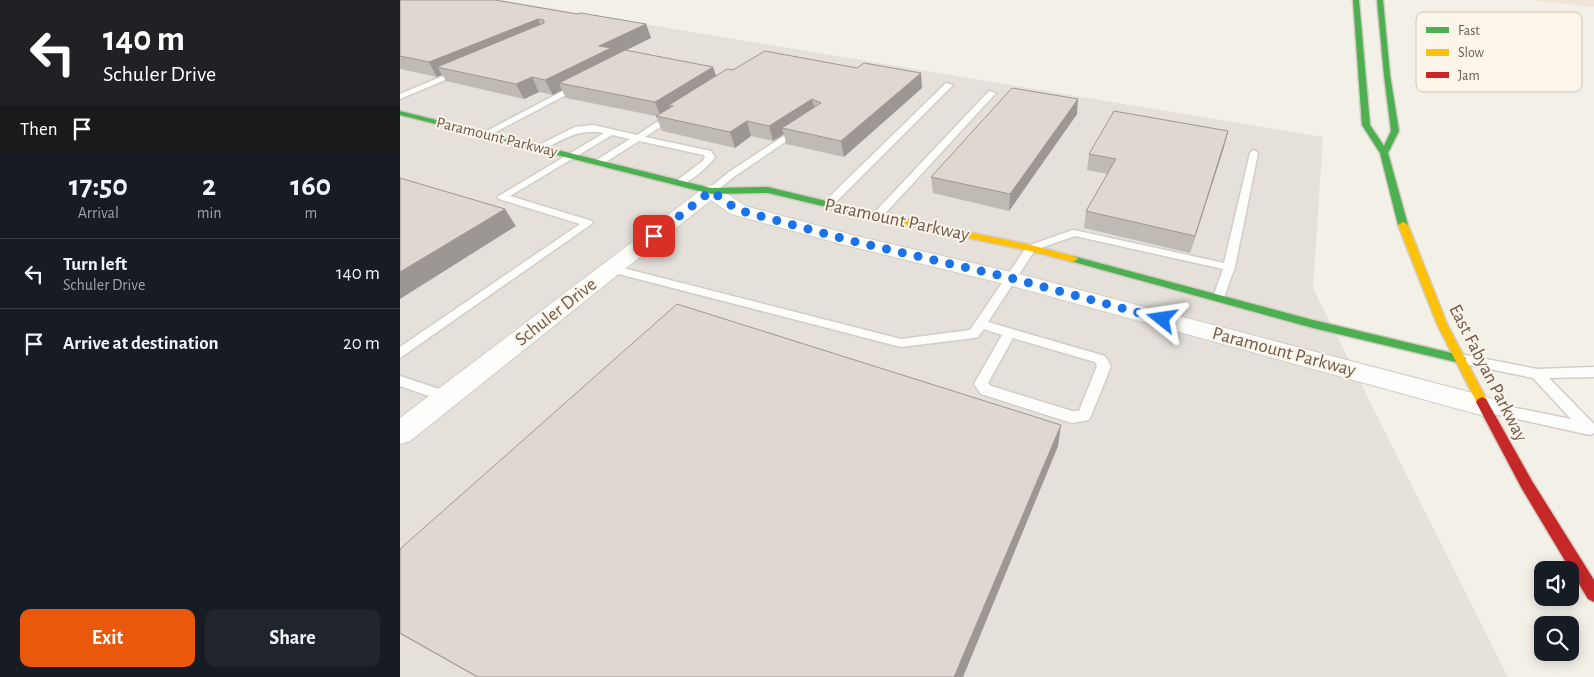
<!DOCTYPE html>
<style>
body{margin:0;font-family:"Alegreya Sans",sans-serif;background:#20242c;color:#f1f3f6;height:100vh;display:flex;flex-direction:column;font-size:19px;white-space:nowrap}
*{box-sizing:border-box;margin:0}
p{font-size:16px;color:#9ea1a6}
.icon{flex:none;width:28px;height:28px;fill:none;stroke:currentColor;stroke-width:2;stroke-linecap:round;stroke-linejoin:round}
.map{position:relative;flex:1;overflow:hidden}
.drawer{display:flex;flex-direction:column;background:#171b24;width:400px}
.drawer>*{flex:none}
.top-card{background:#202124;color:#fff;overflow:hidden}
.buttons{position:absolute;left:1134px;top:561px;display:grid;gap:10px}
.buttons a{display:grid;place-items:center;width:45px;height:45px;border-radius:10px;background:#171b24;box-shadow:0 2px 12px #0003;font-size:25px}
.pin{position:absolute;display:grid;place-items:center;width:42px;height:42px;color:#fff;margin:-21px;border-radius:10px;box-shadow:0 2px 8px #0006}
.me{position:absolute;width:55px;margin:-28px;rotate:285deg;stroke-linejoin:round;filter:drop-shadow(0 0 4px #0008)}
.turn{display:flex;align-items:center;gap:18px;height:105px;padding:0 20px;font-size:22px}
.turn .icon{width:65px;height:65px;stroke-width:2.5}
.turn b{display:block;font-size:35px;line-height:42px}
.then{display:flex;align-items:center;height:48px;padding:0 20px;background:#0003;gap:10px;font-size:19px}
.eta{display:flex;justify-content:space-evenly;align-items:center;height:85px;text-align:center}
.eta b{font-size:30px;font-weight:700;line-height:35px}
.primary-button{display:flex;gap:10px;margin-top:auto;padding:10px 20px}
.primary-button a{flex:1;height:58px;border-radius:10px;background:#ea580c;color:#fff;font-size:20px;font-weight:700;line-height:58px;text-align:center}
.primary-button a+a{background:#20242c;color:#f1f3f6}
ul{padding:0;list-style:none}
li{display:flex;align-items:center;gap:15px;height:70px;padding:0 20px;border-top:1px solid #363941}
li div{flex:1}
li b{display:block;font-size:19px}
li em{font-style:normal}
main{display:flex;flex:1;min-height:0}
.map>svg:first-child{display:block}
.commercial{fill:#f0e3d9}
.industrial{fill:#e5e0d9}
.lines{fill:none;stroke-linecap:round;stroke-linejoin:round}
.lane-casing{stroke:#d2cdc7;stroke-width:3}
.street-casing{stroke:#d2cdc7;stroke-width:2}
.fast-casing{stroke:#d2ccc4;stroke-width:3}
.slow-casing{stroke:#d2ccc4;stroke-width:3}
.jam-casing{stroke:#d2ccc4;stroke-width:3}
.lane{fill:#fdfdfc;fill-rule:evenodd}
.street{fill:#fdfdfc;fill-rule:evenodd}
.fast{fill:#4caf50;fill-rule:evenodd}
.slow{fill:#ffc107;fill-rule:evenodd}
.jam{fill:#c62828;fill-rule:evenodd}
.wall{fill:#c0bab4}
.shaded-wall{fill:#9c9792}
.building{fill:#dfd8d1;stroke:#9c9792}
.route{stroke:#1a73e8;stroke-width:9;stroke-dasharray:0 16.2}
.labels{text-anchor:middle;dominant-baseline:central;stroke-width:4;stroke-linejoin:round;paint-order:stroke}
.far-street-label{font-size:16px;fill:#6d594d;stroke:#fcf5e9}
.street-label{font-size:19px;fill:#6d594d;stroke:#fcf5e9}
.key{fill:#fcf5e9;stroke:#d1c6ba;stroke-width:1}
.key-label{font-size:14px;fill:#6d594d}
</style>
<main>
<section class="drawer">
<div class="top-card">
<div class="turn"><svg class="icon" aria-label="left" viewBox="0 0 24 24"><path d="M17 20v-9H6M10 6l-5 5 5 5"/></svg><div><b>140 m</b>Schuler Drive</div></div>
<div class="then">Then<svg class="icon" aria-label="arrive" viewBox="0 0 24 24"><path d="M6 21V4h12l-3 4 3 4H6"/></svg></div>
</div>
<div class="eta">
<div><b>17:50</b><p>Arrival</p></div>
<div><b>2</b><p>min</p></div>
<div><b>160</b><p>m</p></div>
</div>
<ul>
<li><svg class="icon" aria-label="left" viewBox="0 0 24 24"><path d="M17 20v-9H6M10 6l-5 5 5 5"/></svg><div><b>Turn left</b><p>Schuler Drive</p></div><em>140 m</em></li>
<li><svg class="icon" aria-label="arrive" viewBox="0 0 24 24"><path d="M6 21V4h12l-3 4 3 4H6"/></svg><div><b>Arrive at destination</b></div><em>20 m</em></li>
</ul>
<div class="primary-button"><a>Exit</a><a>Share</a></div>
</section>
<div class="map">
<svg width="1194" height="677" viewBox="0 0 1194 677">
<rect width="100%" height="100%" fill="#f3f0e8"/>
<path class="commercial" d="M1130,0h64v7z"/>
<path class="industrial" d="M0,0h100l823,137 -10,151 195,389h-1108z"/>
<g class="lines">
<g class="lane-casing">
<path id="lane" d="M57,70l7,2 -64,27v-5z
M546,83l7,2 -122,122h-8v-4z
M176,84l7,2 -95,50 -7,-2z
M589,91l7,2 -115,125h-8v-4z
M271,113l7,2 -33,22 66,14 4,6c-6,9 -29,30 -39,28v-4l27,-20 2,-4 -1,-2 -65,-14 -38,24h-6v-4l35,-22 -18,-4 -102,61 82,25 1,2 -193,135v-11l180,-123 -81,-25 -2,-2 107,-64c-24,-5 -41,6 -61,17h-6v-4l38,-19 18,-2 44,10z
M396,128l7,2 -68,46 -21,17h-6v-4l21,-17z
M854,150l4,3 -23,114 -12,33 -4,1 -6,-4 10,-28 -148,-33 -40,14 -47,72 117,34 6,10 -20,50 -2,4 -17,3 -91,-29 -7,-10 28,-49 -18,-6 -6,8 -4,1 -73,9 -294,-76 -2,-2 6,-4 290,74 69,-9 57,-84 43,-15 4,-1 150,33 26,-110zM613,338l82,24 2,4 -18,45h-7l-81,-25 -3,-3z
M1060,354l77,15 57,-2v10l-45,1 45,46v9l-4,2 -109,-24 -2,-4 2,-4 5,-1 85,17 -38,-41 -78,-16 -1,-3 1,-3z
M0,376l51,17 2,4 -2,4 -5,1 -46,-16z"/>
</g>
<g class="street-casing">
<path id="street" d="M311,185l6,2 28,19 111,30 155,36 473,124 9,3 4,7 -4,7 -9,3 -475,-131 -164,-40 -114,-31 -20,-14 -301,241 -10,3v-26l305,-231z"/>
</g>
<g class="fast-casing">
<path id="fast" d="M953,0h6l11,125 14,21 7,-15 -7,-56 -7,-75h6l7,75 9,56 -11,22 20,72 -5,3 -5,-3 -18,-72 -18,-28z
M0,111l311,77 57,-1 116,28 2,2 -5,3 -113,-27 -57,1 -311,-79z
M673,256l240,64 147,35 4,1 2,3 -2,3 -4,1 -147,-35 -243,-67 -2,-2 2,-2z"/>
</g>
<g class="slow-casing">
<path id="slow" d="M481,214l150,31 45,12 2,2 -5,3 -43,-11 -152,-32 -2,-2z
M1003,222l5,3 39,99 41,78 -2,3h-8l-41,-81 -39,-99z"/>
</g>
<g class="jam-casing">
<path id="jam" d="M1082,397l4,2 46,82 62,99v22l-6,-3 -66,-110 -46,-87 2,-3z"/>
</g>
<use href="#lane" class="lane"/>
<use href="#street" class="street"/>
<use href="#fast" class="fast"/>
<use href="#slow" class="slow"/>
<use href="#jam" class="jam"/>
</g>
<path class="wall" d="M0,0l177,14 69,10 5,14 -37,18 102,20 17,-6 189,18 -78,69 -58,-13 -2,-10 -11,7 -22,-5 -16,12 -73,-17 -6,-15 -90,-18 -4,-8 -9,5 -14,-3 -15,7 -78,-18 -4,-6 -5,2 -37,-8z
M677,114l-68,97 -76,-18 -2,-16z
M824,147l-34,106 -106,-25 2,-17 22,-37 -21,-4 2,-16z
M658,446l-95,231h-487l-76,-43v-85z"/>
<path class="shaded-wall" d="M138,19l6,13 -107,35 5,8 -5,2 -8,-15z
M246,24l5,14 -92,45 3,7 -9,5 -8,-15 54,-34z
M313,67l5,14 -45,25 -4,-1 2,6 -10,6 -6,-15z
M521,73l1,15 -78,69 -3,-16z
M132,77l7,15 -15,7 -8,-15z
M412,99l4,15 -34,14 2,6 -11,7 -4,-15z
M678,99l-1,15 -68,97 1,-17z
M347,121l4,15 -16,12 -5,-16z
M828,131l-4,16 -34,106 5,-17z
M105,209l11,17 -116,73v-27z
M661,425l-3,21 -95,231h-9z"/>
<path class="building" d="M0,0h95l82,14 4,-1 65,11 -47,22 12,2 -66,32 -13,-3 -16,7 -79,-17 107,-44v-3l-6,-1 -109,43 -29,-6z
M225,50l88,17 -58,35 -96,-19z
M365,51l92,17 7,-5 57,10 -80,68 -59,-13 39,-25 -9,-4 -43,27 -22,-5 -17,11 -74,-16 17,-10 -4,-1 58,-36 6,1z
M612,88l66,11 -68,95 -79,-17z
M714,111l114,20 -33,105 -109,-25 30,-52 -27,-5z
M0,178l105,31 -105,63z
M277,304l384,121 -107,252h-476l-78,-44v-84z"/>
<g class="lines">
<path class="route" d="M254,236l57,-45 27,19 114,31 159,37 151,41"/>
</g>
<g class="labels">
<g class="far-street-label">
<text transform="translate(97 137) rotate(14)">Paramount Parkway</text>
</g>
<g class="street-label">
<text transform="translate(497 220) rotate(12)">Paramount Parkway</text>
<text transform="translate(156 312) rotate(-38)">Schuler Drive</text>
<text transform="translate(884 352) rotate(15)">Paramount Parkway</text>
<text transform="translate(1088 373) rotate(63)">East Fabyan Parkway</text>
</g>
</g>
<rect x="1016" y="12" width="166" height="80" rx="8" class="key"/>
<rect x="1026" y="27" width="23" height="6" fill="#4caf50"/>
<rect x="1026" y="49" width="23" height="7" fill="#ffc107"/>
<rect x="1026" y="72" width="23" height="6" fill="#c62828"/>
<g class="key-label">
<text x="1058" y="35">Fast</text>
<text x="1058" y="57">Slow</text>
<text x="1058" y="80">Jam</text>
</g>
</svg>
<div class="buttons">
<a><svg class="icon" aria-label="sound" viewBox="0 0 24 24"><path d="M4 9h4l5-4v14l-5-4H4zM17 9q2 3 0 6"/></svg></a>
<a><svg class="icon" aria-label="search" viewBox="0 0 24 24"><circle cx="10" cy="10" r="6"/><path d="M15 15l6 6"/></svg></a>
</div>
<div class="pin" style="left:254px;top:236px;background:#d93025"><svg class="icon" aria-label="arrive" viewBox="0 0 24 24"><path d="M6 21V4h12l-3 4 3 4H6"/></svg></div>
<svg class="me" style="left:762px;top:319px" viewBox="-20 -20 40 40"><path d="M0-17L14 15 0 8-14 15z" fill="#1a73e8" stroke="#fff" stroke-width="4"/></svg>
</div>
</main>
